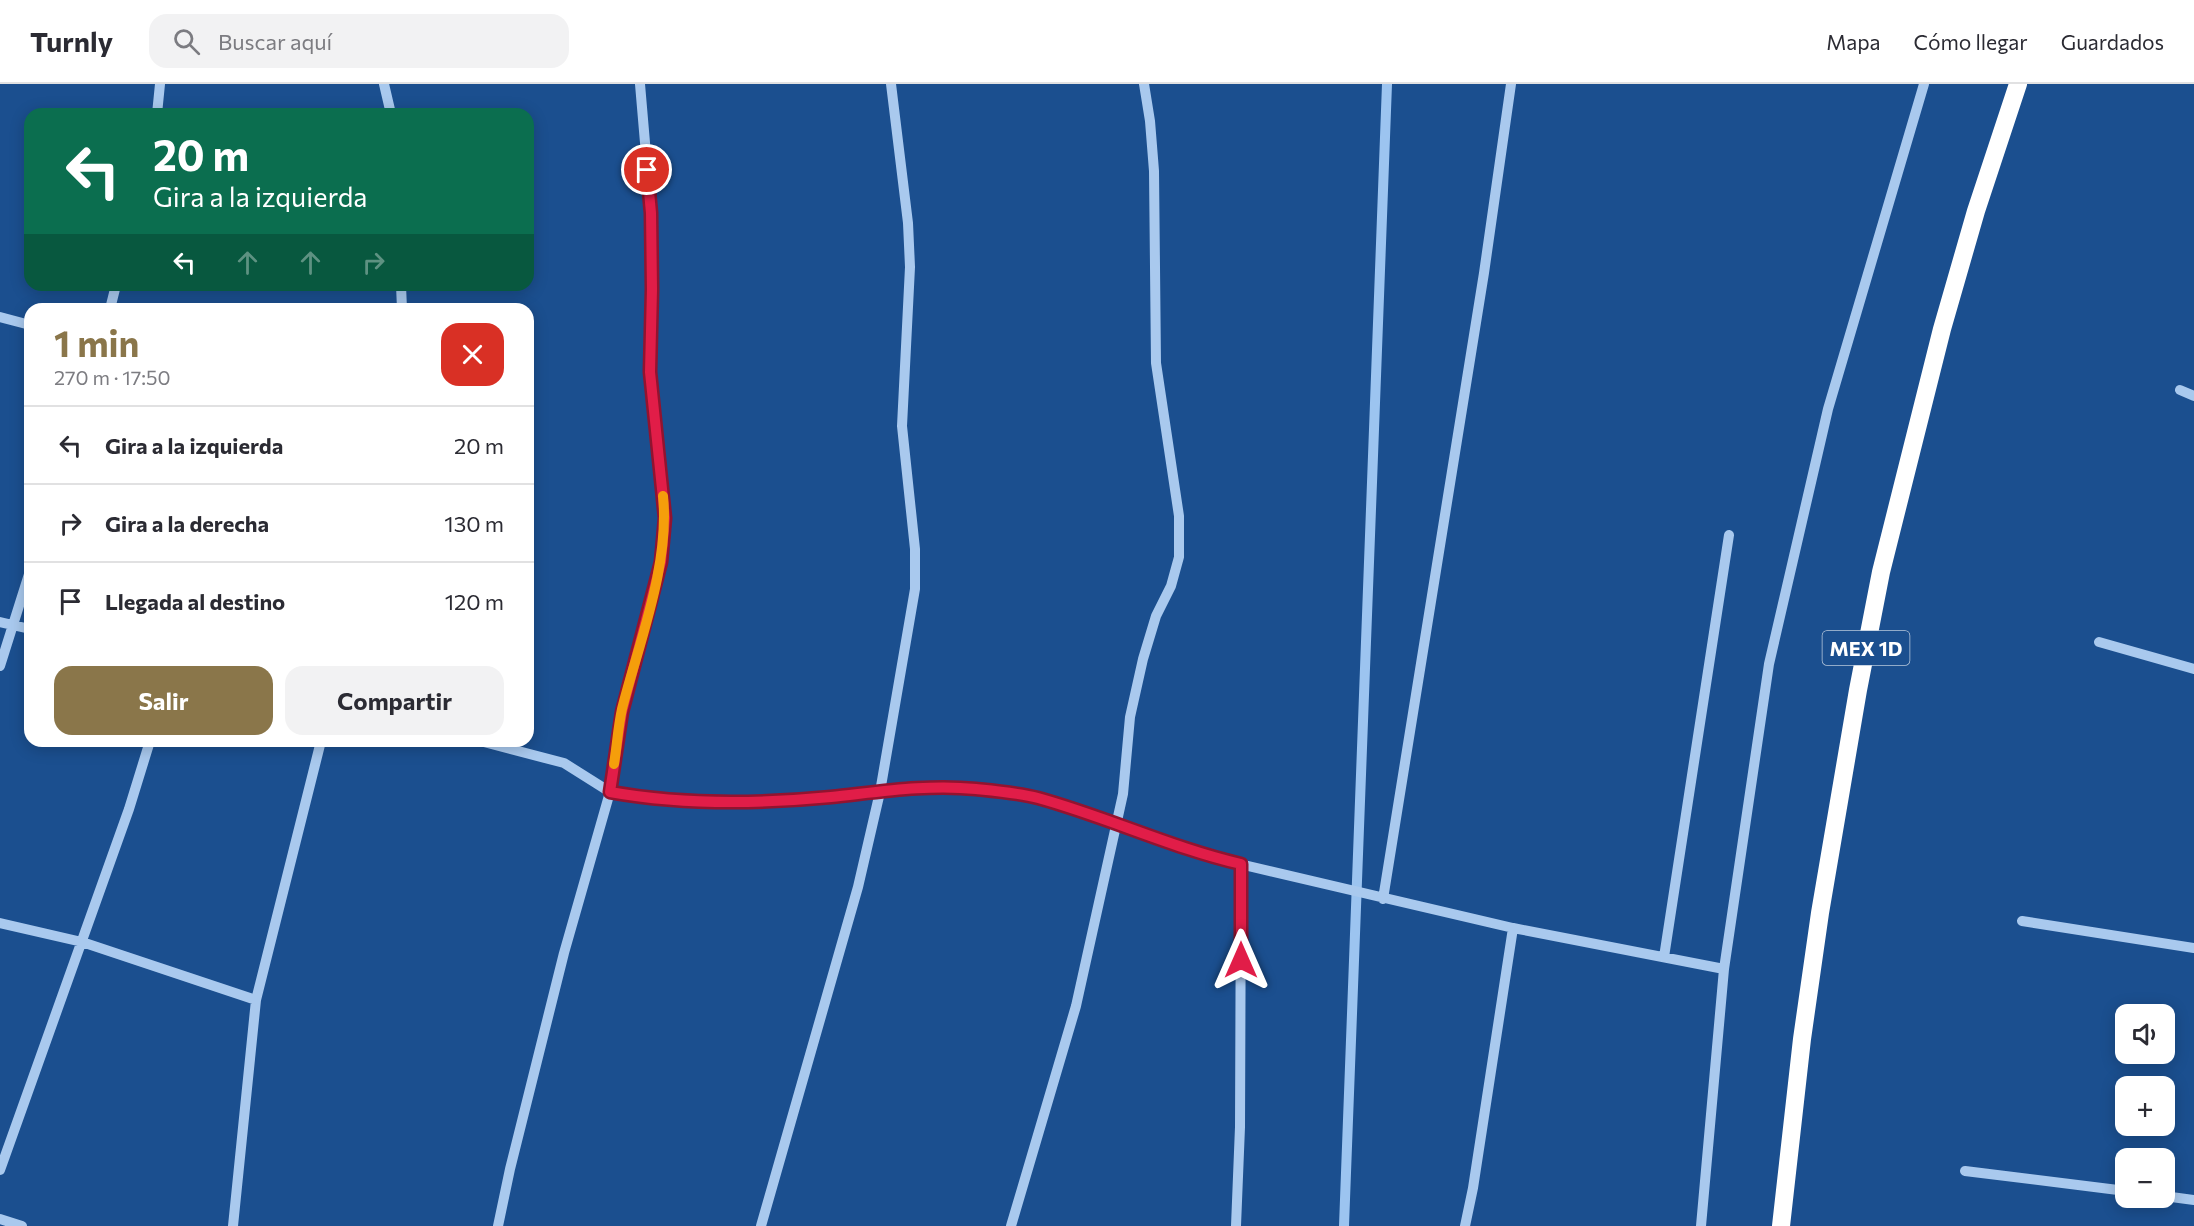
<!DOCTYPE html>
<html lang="es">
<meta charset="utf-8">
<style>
body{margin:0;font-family:Commissioner,sans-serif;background:#f2f2f3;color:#2b2b33;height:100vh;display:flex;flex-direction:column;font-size:22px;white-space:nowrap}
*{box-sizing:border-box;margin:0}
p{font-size:20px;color:#7c7c81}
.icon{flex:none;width:33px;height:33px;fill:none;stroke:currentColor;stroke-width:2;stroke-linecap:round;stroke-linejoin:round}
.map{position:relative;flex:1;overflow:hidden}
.panel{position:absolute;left:24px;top:219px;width:510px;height:444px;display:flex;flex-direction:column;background:#fff;border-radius:18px;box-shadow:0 3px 15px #0003}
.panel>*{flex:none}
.banner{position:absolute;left:24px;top:24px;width:510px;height:183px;border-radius:18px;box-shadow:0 3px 15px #0003;background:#0b6e4f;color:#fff;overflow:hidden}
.controls{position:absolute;left:2115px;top:920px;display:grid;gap:12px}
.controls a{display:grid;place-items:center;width:60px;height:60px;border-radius:12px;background:#fff;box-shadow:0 3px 15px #0003;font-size:30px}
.pin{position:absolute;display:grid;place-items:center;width:51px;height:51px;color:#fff;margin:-26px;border:3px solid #fff;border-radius:50%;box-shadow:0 2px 6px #0007}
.me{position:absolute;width:66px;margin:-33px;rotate:0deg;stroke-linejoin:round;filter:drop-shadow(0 0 4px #0008)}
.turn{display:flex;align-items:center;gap:21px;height:126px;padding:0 30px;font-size:27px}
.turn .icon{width:78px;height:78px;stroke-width:2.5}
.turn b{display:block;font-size:42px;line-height:51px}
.lanes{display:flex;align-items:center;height:57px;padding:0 30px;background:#0003;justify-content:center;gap:30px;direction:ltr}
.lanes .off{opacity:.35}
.round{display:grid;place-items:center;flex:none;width:63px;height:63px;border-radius:18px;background:#f2f2f3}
.headline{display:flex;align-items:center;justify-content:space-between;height:102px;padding:0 30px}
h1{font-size:36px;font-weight:700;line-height:45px;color:#8a764a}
.button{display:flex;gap:12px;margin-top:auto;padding:12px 30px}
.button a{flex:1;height:69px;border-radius:18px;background:#8a764a;color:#fff;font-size:24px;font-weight:700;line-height:69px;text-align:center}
.button a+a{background:#f2f2f3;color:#2b2b33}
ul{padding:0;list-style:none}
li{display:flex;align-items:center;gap:18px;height:78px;padding:0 30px;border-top:2px solid #e1e1e2}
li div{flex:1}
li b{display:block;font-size:22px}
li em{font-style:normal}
header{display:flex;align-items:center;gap:36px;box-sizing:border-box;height:84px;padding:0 30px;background:#fff;border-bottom:2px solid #e1e1e2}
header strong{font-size:28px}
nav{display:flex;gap:33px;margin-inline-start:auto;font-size:21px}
.search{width:420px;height:54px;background:#f2f2f3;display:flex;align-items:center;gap:15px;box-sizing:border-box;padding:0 21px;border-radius:18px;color:#7c7c81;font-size:22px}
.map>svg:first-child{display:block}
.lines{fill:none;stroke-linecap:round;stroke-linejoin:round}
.stream{stroke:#9cc4f0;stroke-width:10}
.minor{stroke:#a9c9ee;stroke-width:10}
.highway{stroke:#fff;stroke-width:18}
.route-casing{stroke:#92132f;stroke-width:15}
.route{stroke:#e11d48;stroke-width:10}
.slow{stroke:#f59e0b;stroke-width:10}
.labels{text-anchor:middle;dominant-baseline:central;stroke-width:4.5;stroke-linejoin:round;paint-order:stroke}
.shield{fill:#1b4f8f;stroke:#bbcadd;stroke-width:1.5}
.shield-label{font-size:20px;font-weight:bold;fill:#fff}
</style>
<header>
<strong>Turnly</strong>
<div class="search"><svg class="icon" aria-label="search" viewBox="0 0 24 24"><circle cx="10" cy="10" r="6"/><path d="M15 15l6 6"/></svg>Buscar aquí</div>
<nav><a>Mapa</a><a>Cómo llegar</a><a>Guardados</a></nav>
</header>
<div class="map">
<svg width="2194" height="1142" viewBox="0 0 2194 1142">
<rect width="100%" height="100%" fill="#1b4f8f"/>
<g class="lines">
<path class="stream" d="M1344,1142l43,-1142"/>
<path class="minor" d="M384,0l7,30
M157,30l3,-30
M401,201l1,24
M110,225l6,-24
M0,233l30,8
M2180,306l14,6
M0,538l30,7
M2099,558l95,27
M0,582l30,-95
M480,657l84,22 46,29 38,7 56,2h65l60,-4 91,-9 54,1 62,8 174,60 303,71 211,41
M1383,815l101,-626 27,-189
M2022,837l172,27
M0,839l82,19 174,58
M1664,873l65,-422
M0,1086l129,-361 21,-68
M1965,1087l161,20
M2164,1112l30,4
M0,1135l22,7
M233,1142l23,-226 65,-259
M498,1142l12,-57 54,-216 46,-161 12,-80 39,-149 4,-45 -15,-146 1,-159 -11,-129
M761,1142l97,-339 22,-95 35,-203v-40l-13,-123 8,-159 -2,-44 -17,-139
M1011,1142l65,-220 47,-212 7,-77 13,-58 13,-43 15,-30 8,-29v-41l-23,-153 -2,-192 -4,-50 -6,-37
M1236,1142l4,-99 1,-263
M1465,1142l8,-38 40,-260
M1701,1142l23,-257 45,-305 59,-255 96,-325"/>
<path class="highway" d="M1781,1142l21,-187 18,-126 38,-223 23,-118 61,-243 34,-118 42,-127"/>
</g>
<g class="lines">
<g class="route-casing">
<path id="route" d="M647,86l4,43 1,76 -2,83 15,146 -4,44 -39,150 -12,80c72,13 148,12 221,5 48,-5 96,-13 145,-8 20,2 43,4 62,9 69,19 134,50 203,66v96"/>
</g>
<use href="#route" class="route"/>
<path class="slow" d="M614,680c3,-18 4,-37 8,-55 17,-67 48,-144 41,-213"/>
</g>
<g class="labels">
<rect class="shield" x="1822.5" y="547" width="87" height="34" rx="4.5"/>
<g class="shield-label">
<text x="1866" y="564">MEX 1D</text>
</g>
</g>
</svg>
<div class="controls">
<a><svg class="icon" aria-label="sound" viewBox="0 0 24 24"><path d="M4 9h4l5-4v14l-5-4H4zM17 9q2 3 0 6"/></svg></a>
<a>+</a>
<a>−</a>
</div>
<div class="pin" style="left:647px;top:86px;background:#d93025"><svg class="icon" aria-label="arrive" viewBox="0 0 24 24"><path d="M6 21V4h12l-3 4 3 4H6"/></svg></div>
<svg class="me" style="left:1241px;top:876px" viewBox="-20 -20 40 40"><path d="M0-17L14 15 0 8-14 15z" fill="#e11d48" stroke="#fff" stroke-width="4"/></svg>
<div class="banner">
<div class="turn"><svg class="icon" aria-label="left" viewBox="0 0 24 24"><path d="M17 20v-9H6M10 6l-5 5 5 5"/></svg><div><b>20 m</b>Gira a la izquierda</div></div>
<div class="lanes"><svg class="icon" aria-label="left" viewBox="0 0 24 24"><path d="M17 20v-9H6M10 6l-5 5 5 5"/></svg><svg class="icon off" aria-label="ahead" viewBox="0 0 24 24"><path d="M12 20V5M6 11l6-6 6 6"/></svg><svg class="icon off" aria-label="ahead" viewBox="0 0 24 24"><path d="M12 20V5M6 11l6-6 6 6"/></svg><svg class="icon off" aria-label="right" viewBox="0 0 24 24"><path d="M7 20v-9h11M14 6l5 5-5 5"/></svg></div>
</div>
<section class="panel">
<div class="headline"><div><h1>1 min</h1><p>270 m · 17:50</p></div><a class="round" style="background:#d93025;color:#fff"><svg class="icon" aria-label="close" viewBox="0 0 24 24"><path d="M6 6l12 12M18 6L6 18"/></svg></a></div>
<ul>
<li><svg class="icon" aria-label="left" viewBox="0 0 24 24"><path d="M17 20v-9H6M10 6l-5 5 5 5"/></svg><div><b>Gira a la izquierda</b></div><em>20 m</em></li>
<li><svg class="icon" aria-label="right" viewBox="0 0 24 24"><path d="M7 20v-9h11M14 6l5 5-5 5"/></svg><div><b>Gira a la derecha</b></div><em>130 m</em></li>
<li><svg class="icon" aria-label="arrive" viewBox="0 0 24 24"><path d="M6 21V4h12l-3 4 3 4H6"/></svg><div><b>Llegada al destino</b></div><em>120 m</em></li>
</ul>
<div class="button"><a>Salir</a><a>Compartir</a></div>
</section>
</div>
